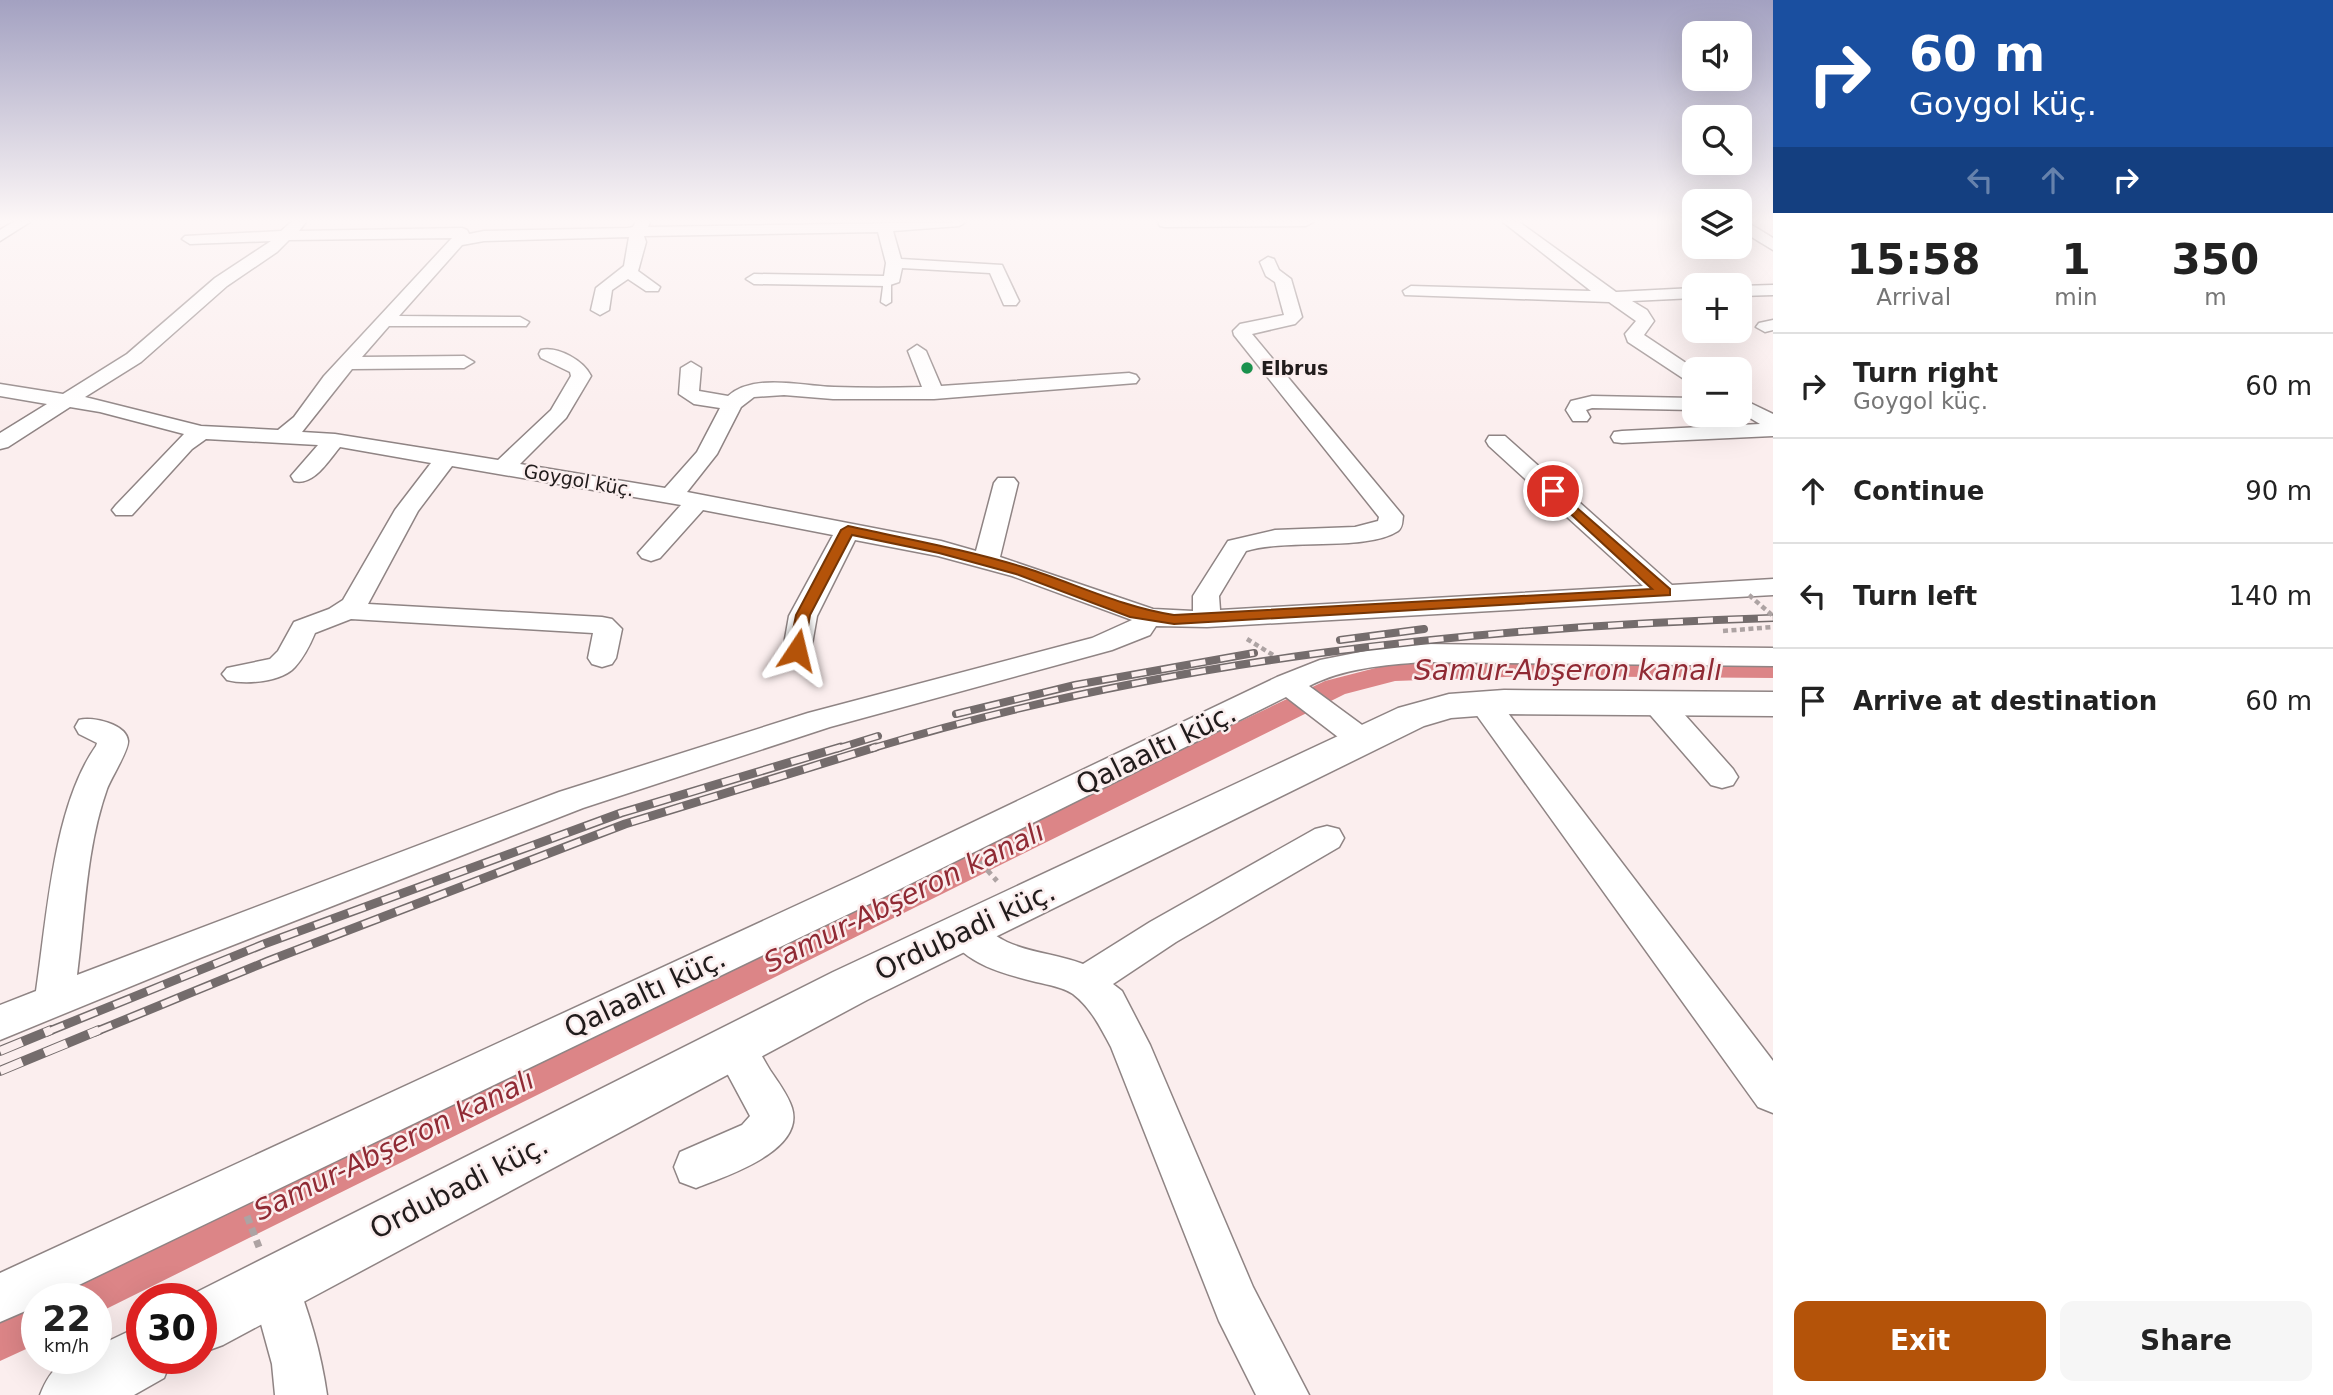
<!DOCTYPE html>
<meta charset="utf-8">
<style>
body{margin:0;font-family:"DejaVu Sans",sans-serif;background:#f6f6f6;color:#222;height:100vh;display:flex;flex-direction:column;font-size:26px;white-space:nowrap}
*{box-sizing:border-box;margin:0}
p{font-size:23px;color:#767676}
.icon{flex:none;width:38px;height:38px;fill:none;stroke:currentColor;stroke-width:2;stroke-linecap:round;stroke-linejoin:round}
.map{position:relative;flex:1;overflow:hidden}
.drawer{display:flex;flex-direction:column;background:#fff;width:560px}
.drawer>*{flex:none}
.guide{background:#1a4fa0;color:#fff;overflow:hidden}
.fabs{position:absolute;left:1682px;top:21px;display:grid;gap:14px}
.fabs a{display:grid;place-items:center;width:70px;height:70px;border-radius:14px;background:#fff;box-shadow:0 7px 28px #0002;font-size:35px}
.speed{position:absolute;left:21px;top:1283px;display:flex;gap:14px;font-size:35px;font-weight:700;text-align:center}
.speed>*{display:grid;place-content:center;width:91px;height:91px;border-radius:50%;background:#fff;box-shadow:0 7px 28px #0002;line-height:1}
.speed small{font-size:18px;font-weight:400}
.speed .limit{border:10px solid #d22;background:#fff;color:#111}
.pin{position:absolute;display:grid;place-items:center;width:60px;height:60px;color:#fff;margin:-30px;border:4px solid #fff;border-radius:50%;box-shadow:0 2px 7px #0007}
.me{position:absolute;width:77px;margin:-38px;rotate:10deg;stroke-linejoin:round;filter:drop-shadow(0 0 5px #0008)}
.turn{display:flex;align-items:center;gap:24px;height:147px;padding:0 21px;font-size:32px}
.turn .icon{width:91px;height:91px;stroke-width:2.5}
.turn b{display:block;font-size:49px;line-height:60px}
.lanes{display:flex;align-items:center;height:66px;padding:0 21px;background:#0003;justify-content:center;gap:35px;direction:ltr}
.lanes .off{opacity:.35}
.eta{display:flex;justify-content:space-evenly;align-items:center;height:119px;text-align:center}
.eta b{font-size:42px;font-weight:800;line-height:49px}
.primary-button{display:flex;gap:14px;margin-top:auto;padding:14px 21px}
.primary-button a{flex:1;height:80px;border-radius:14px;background:#b45309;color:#fff;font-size:28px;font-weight:800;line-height:80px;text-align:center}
.primary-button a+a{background:#f6f6f6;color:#222}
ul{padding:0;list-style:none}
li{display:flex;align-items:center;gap:21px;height:105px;padding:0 21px;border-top:2px solid #e0e0e0}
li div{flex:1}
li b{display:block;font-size:26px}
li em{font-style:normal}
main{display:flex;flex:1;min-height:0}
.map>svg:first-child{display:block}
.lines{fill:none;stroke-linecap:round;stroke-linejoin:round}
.canal{fill:#dc8587;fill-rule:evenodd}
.service-casing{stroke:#8f8484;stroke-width:3}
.minor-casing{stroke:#8f8484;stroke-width:3}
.tertiary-casing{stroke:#8f8484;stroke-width:3}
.path-far2{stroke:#ada3a3;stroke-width:4.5;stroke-dasharray:5 3.5;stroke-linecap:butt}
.path-far1{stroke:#ada3a3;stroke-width:5;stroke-dasharray:6 4.5;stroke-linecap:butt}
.path{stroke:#ada3a3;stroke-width:7;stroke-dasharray:8 5;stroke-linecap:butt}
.service{fill:#fff;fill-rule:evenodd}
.minor{fill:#fff;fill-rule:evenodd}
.tertiary{fill:#fff;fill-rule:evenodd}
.rail-far2-casing{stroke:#746c6c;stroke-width:8}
.rail-far1-casing{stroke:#746c6c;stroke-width:9}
.rail-casing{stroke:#746c6c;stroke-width:10}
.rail-far2{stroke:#fbeeee;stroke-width:5;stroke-dasharray:15;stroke-linecap:butt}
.rail-far1{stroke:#fbeeee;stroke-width:6;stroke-dasharray:18;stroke-linecap:butt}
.rail{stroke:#fbeeee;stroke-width:8;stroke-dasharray:24;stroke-linecap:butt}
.path-bridge{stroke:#ada3a3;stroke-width:4.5;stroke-dasharray:5 3.5;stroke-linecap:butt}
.route{fill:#b45309;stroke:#753606;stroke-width:2}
.poi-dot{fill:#1a914d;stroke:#fbeeee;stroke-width:2.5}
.labels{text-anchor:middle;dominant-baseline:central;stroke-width:5;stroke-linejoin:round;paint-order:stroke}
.far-poi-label{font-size:19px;font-weight:bold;fill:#211c1c;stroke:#fbeeee;text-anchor:start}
.far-street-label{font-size:19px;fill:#211c1c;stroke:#fbeeee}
.near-water-label{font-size:28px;font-style:italic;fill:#902a34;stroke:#fbeeee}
.near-street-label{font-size:28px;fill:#211c1c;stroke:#fbeeee}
</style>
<main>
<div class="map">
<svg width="1773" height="1395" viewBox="0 0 1773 1395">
<rect width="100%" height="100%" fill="#fbeeee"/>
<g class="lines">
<path class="canal" d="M1530,658l243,2v18l-243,-2 -135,5 -50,13 -1249,620v-16h-43l7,-17 1265,-600 70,-18z
M37,1293l12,5h-12v46l-37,17v-51z"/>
<g class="service-casing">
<path id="service" d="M884,279l7,2v21l-5,3 -5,-3z"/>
</g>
<g class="minor-casing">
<path id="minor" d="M13,222h17l-30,19v-11z
M291,222h15l-7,9 163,-3 5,2 2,4 15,-3 144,-3 5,-1 3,-5h14l-2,5 318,-5 -7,4 -66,5 8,28 101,6 17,36 -3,4h-12l-14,-32 -88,-5 -3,14 -12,4 -133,-2 -8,-5 8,-5 130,2 2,-13 -8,-31 -234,4 2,6 -8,29 22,16 -2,4h-12l-18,-12 -16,11 -3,20 -9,5 -9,-5 5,-22 28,-22 5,-29 -145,4 -22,4 -63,71 121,1 9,5 -3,4h-137l-27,31 102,-1 10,6 -10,6 -112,1 -50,63 33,2 163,26 53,-50 20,-34 -1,-4 -29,-14 -2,-4 2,-4c17,-4 43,11 50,26l-25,42 -46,46 145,24 32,-36 23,-44 -26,-4 -15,-10 2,-26 10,-6 10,6 -2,23 29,5c26,-23 74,-10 106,-9 29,1 58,1 88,0l-14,-36 9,-6 9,6 15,35 188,-13 7,2 3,4 -3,4 -202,16h-101l-49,-4 -30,2 -13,10 -24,47 -30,38 254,49 35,10 18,-68 4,-5h16l4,5 -18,74 153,52 40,2v-15l35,-55 47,-11 80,-3 23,-6 1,-4 -145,-182 -1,-4 7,-7 44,-9 -9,-33 -9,-6 -6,-14 8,-5 6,2 5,11 12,9 11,38 -7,7 -43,10 147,177 4,5c-1,6 0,11 -5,15 -32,21 -110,7 -152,20l-27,45 1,14 423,-24 -154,-140 -3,-5 3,-5h16l167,149 101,-6v16l-566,32 -51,-1 -6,9 -38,15 -282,77 -247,81 -383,150 -200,82v-35l36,-14c11,-73 17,-184 60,-245l1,-3 -18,-9 -4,-7 4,-7c13,-4 48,4 49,21 1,9 -17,37 -21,48 -21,59 -22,125 -30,186l482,-183 249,-79 284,-75 40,-18 -120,-44 -74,-20 -83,-16 -38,76 -6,34 -4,6 -10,2 -10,-2 -4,-6 6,-34 44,-81 -130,-25 -43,48 -9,3 -9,-3 -4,-5 43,-48 -229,-39 -34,45 -50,93 234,13 10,2 10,10 -6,29 -4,6 -10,3 -10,-3 -4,-6 5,-25 -242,-14 -36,14c-5,12 -11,24 -20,34 -13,15 -50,18 -68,13l-5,-6 5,-6 43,-9 8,-8 16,-29 35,-13 14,-9 52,-90 36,-47 -91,-16c-12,14 -26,39 -46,34l-3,-5 27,-31 -112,-6 -14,10 -60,66h-16l-4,-5 4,-5 68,-71 -84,-22 -30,-5 -62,40 -8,2v-16l47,-29 -47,-8v-12l63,10 64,-40 88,-76 56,-37 -81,3 -8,-5 3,-3 96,-5zM452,238l-128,138 -30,41 -16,13 -77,-4 -116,-29 56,-35 86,-76 50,-34 12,-12z
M1158,222h155l-7,4 -141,1 -5,-1z
M1503,222h16l97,70 78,-4v10l-62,3 15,9 7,11 -10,14 51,34 -1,14 -7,-2 -59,-39 -3,-8 11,-13 -27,-19 -204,-7 -2,-4 8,-5 180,5z
M1740,222h7l26,16v12l-33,-20z
M1773,285v10l-33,1v-10z
M1773,320v10l-8,2 -9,-5 3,-4z
M1592,396l102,2v12l-102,-2 -6,2 4,7 -3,4h-14l-7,-11 5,-9z
M1740,398l33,16v22l-151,7 -8,-1 -3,-5 3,-5 8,-1 138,-7 -20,-12z
M1423,644l350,4v18l-350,-4c-39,3 -79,6 -114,24l64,47 5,7 -5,7 -11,3 -11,-3 -65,-50 -402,200 -832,401h-15v8l-37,16v-49l858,-396 419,-200 43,-17 61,-12z
M1484,694l11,2 278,365v52l-15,-6 -285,-397 -4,-7 4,-7z
M1657,694l11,2 65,73 5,8 -5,8 -11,3 -11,-3 -65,-75 -4,-7 4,-7z
M1327,826l12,3 5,9 -5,9 -163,95 -63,42 9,7 28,54 103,242 56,108h-53l-37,-74 -108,-274c-11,-20 -19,-38 -38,-53 -11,-7 -24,-9 -37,-12 -32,-8 -72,-18 -89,-49l6,-10c27,-9 32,9 54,19 24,11 51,12 76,22l67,-42 165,-93z
M732,1027c21,8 27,25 38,43 8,12 18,25 22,38 13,43 -66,68 -96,80l-16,-6 -6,-15 6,-15 62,-27 8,-9 -38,-71 6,-12z
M274,1260l17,7c17,41 30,85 36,128h-52l-3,-31 -22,-80 7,-17z"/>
</g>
<g class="tertiary-casing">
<path id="tertiary" d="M1504,690l269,2v24l-269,-2 -53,4 -27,8 -557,274 -644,345 -22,8v-55h-16l648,-326 565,-264 51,-14z
M142,1325v33h30l-8,20 -30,17h-94c12,-30 23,-37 56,-37v-11z"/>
</g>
<path class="path-far2" d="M1723,631l50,-4
M1247,639l34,21"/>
<path class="path-far1" d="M980,862l17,19"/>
<path class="path" d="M247,1216l12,31"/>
<use href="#service" class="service"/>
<use href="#minor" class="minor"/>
<use href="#tertiary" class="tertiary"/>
<g class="rail-far2-casing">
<path id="rail-far2" d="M1340,640l84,-11
M956,714l119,-29 179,-32
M836,749l42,-13
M870,749c291,-89 600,-122 903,-131"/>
</g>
<g class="rail-far1-casing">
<path id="rail-far1" d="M47,1032l217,-88 357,-131 220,-66
M95,1032l173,-71 357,-137 251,-77"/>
</g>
<g class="rail-casing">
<path id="rail" d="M0,1051l51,-21
M0,1071l99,-41"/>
</g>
<use href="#rail-far2" class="rail-far2"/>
<use href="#rail-far1" class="rail-far1"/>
<use href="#rail" class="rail"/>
<path class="path-bridge" d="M1749,595l24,21"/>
</g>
<linearGradient id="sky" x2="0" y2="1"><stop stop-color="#a3a1c1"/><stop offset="0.53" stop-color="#fdf7f7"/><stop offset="1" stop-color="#fdf7f7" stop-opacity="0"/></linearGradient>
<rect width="1773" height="417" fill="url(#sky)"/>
<path class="route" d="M1553,487l117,102v6l-496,29 -44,-7 -114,-43 -77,-21 -87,-18 -42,80 -6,35 -7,4 -8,-4 7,-35 45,-85 7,-4c59,13 120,24 178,42 50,16 96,39 148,47l478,-26 -103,-95v-6z"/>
<circle class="poi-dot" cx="1247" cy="368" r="7"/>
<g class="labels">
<g class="far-poi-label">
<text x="1261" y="368">Elbrus</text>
</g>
<g class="far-street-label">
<text transform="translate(579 480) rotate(10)">Goygol küç.</text>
</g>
<g class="near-water-label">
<text x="1568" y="670">Samur-Abşeron kanalı</text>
<text transform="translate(904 897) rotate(-26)">Samur-Abşeron kanalı</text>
<text transform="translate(394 1145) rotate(-26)">Samur-Abşeron kanalı</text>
</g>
<g class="near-street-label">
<text transform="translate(1156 749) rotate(-26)">Qalaaltı küç.</text>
<text transform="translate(965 931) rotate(-25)">Ordubadi küç.</text>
<text transform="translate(645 993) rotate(-25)">Qalaaltı küç.</text>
<text transform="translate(459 1187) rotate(-27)">Ordubadi küç.</text>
</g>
</g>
</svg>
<div class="fabs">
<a><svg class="icon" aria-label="sound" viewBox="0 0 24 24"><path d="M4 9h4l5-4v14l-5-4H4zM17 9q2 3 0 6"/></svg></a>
<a><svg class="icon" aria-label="search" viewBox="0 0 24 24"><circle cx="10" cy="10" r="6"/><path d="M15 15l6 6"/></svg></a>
<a><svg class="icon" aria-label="layers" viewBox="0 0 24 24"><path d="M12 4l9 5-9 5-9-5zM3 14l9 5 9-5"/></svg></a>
<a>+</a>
<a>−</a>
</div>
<div class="speed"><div>22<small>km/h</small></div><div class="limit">30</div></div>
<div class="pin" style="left:1553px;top:491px;background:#d93025"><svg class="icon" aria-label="arrive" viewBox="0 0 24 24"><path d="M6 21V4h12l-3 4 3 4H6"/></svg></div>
<svg class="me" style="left:797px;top:650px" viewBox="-20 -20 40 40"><path d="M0-17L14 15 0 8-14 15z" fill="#b45309" stroke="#fff" stroke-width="4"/></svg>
</div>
<section class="drawer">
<div class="guide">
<div class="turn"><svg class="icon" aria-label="right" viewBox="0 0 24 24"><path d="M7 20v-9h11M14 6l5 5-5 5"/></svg><div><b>60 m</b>Goygol küç.</div></div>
<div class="lanes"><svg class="icon off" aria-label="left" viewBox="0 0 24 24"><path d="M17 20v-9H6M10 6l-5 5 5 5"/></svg><svg class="icon off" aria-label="ahead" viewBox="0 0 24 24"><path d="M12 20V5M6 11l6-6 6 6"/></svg><svg class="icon" aria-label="right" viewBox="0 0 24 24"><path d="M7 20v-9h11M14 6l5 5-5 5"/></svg></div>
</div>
<div class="eta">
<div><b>15:58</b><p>Arrival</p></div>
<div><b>1</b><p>min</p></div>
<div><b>350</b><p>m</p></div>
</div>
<ul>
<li><svg class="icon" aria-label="right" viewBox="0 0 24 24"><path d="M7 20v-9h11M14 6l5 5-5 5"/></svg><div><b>Turn right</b><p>Goygol küç.</p></div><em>60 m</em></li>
<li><svg class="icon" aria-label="ahead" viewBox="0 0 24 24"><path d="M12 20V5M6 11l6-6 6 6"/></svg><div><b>Continue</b></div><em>90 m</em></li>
<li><svg class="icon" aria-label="left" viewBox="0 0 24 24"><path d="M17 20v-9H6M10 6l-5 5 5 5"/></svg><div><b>Turn left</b></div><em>140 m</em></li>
<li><svg class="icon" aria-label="arrive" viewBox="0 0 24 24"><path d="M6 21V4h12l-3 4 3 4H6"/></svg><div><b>Arrive at destination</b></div><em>60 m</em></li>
</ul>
<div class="primary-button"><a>Exit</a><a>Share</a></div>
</section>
</main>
